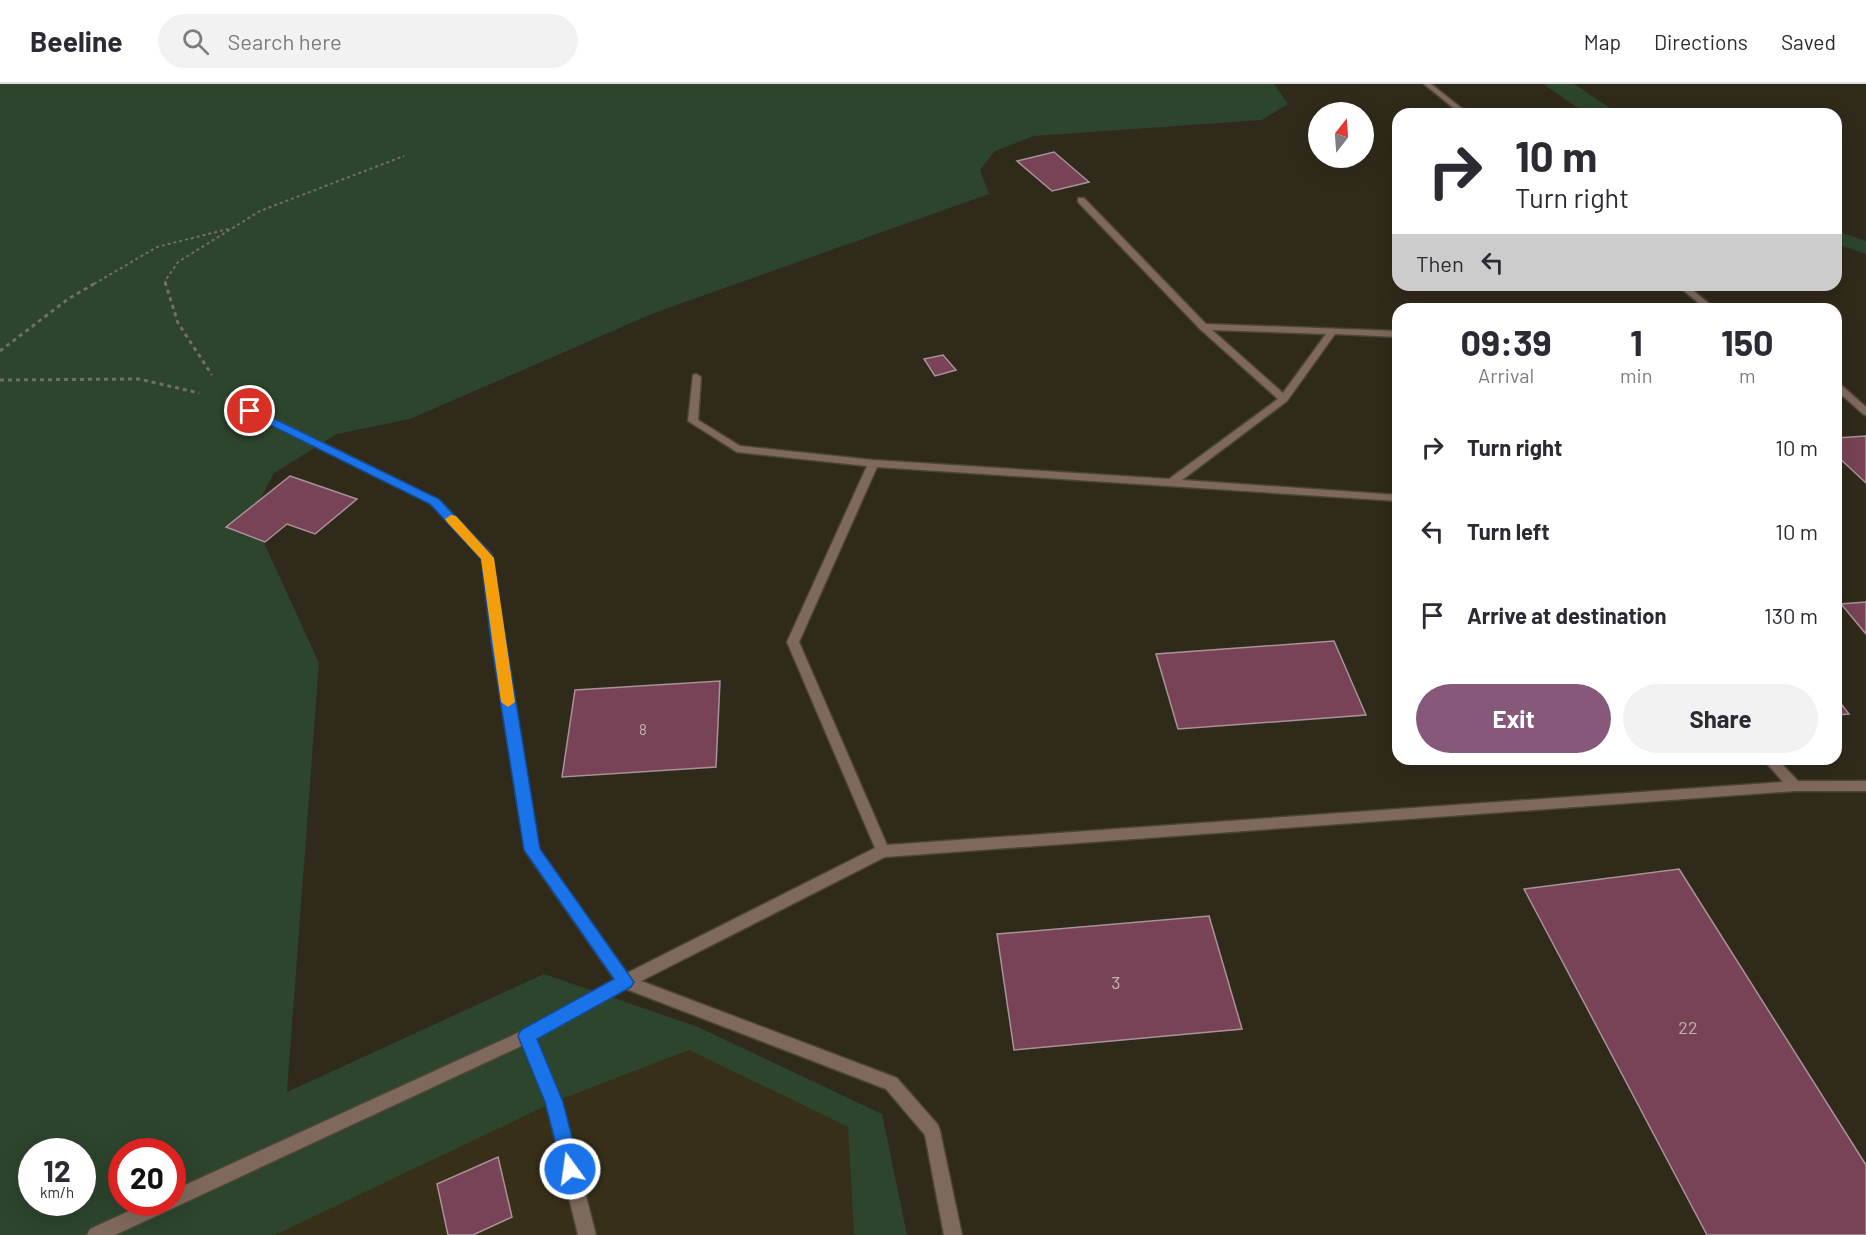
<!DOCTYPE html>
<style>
body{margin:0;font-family:Barlow,sans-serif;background:#f2f2f3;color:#2b2b33;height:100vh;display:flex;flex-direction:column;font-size:22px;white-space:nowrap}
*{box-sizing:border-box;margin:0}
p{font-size:20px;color:#7c7c81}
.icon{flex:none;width:33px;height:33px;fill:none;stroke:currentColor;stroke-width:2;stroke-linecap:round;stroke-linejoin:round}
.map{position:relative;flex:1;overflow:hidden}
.sheet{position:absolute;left:1392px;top:219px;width:450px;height:462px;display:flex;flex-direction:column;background:#fff;border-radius:18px;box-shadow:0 6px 24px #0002}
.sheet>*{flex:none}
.top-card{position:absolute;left:1392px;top:24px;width:450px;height:183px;border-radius:18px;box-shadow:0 6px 24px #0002;background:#fff;color:#2b2b33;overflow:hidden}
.needle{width:39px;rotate:17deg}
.fabs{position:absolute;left:1308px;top:18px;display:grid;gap:12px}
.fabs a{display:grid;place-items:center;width:66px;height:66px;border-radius:50%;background:#fff;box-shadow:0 6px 24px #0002;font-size:30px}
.speed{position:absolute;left:18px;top:1054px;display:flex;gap:12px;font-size:30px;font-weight:700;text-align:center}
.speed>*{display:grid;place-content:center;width:78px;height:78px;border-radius:50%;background:#fff;box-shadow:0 6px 24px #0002;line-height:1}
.speed small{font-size:15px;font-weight:400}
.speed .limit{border:9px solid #d22;background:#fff;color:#111}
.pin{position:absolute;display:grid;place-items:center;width:51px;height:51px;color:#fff;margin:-26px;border:3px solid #fff;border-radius:50%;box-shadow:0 2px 6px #0007}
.me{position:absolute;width:66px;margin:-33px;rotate:346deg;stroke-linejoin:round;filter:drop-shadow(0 0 4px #0008)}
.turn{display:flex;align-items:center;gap:21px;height:126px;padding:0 24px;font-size:27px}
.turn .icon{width:78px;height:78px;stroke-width:2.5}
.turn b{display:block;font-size:42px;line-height:51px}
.then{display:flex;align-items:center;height:57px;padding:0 24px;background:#0003;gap:12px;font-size:22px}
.eta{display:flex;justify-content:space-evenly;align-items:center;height:102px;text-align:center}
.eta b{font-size:36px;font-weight:700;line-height:42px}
.button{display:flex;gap:12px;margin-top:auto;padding:12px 24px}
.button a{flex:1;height:69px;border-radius:36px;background:#86587a;color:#fff;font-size:24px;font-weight:700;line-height:69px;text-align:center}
.button a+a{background:#f2f2f3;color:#2b2b33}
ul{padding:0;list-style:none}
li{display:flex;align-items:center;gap:18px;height:84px;padding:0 24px}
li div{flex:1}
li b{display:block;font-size:22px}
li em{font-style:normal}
header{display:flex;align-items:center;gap:36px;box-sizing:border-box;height:84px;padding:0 30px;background:#fff;border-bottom:2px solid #e1e1e2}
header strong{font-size:28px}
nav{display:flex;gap:33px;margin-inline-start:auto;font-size:21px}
.search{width:420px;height:54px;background:#f2f2f3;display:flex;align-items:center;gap:15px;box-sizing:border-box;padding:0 21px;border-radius:33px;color:#7c7c81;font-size:22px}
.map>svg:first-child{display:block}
.built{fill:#372f18}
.green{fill:#2d442d;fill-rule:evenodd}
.building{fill:#784356;stroke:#a99299;stroke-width:1.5}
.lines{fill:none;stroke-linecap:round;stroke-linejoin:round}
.lane-casing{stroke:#4c4637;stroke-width:3}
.street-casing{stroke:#4c4637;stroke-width:3}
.path-far1{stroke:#746f61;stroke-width:2;stroke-dasharray:3 3;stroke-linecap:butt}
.path{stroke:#746f61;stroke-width:3;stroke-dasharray:4 4;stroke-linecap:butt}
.lane{fill:#7f695c;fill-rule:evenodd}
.street{fill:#7f695c;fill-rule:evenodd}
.route{fill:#1a73e8;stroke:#114b97;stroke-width:1.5}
.slow{fill:#f59e0b}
.labels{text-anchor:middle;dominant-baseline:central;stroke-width:5;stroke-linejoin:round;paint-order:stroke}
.number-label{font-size:15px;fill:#c4b4b2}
.near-number-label{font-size:18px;fill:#c4b4b2}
</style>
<header>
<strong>Beeline</strong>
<div class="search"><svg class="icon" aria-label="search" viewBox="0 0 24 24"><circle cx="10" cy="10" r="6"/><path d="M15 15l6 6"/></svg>Search here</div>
<nav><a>Map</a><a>Directions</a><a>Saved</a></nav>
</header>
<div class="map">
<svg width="1866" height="1151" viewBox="0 0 1866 1151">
<rect width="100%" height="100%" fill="#302a1a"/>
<path class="built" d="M689,966l159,77 6,108h-579l279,-133z"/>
<path class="green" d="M0,0h1274l14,20 -26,16 -228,16 -39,15 -15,19 9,24 -335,119 -244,106 -73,15 -63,39 -18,34 9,38 54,118 -32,429 257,-118 154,53 184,87 25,121h-53l-6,-108 -159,-77 -135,52 -279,133h-275zM32,1068h50v51h-50zM122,1068h50v51h-50z
M1543,0h31l45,30h-32z
M1836,147l30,10v13l-30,-10z"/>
<path class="building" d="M1054,68l35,30 -37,9 -35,-30z
M943,271l13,15 -21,6 -11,-17z
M1866,352v47l-30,-28v-17z
M290,392l67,23 -42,35 -28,-10 -22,18 -39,-15z
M1866,518v32l-25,-30z
M1334,557l32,74 -188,14 -22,-75z
M720,597l-4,86 -154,10 13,-87z
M1836,613l13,17 -13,1z
M1679,785l187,296v70h-159l-183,-346z
M1209,832l33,113 -228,21 -17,-116z
M498,1073l14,60 -39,18h-25l-11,-51z"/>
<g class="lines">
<g class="lane-casing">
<path id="lane" d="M527,945l5,2 30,71 34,133h-18l-32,-133 -27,-66 3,-5z"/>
</g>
<g class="street-casing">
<path id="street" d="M1424,0h7l38,30h-8z
M1078,114h6l122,126 192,7v6l-63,-3 -48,67 -105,79 216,15v6l-521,-34 -78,175 88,203 896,-63 -20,-23h14l21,22h68v10h-71l-910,66 -244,124 256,97 41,47 2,6 22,104h-18l-19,-100 -39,-46 -260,-100 -94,52 -417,194h-28l3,-6 56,-26h26v-12l350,-160 93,-51 -90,-129 -33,-209 -9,-83 -52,-55 -205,-102v-4h6l207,102 53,55 12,87 35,207 88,124 248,-125 -88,-206 80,-176 -130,-14 -49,-31 5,-46 3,-1 5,3 -3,43 42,26 133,14 296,19 109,-80 -78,-70 -122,-127zM1212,246l114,4 -43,59z
M1677,201h9l30,24h-10z
M1836,298l3,1 27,24v8l-3,-1 -27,-24z"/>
</g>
<path class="path-far1" d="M94,200l63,-37 71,-18
M166,200l-1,-3 13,-19 82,-51 144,-55"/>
<path class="path" d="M165,198l13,41 34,52
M0,267l68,-52 29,-17
M0,296l139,-1 60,14"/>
<use href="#lane" class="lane"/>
<use href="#street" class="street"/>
</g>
<path class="route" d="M250,323l189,92 53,56 48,294 94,133 -3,5 -94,52 26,63 17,67 -3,6 -7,3 -6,-3 -19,-73 -27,-66 3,-6 93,-51 -90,-129 -33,-208 -10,-83 -51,-55 -184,-91 -2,-2z"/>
<path class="slow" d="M451,431l5,1 38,42 21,144 -7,5 -7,-5 -20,-143 -34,-37 -2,-3z"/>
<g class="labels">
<g class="number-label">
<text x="643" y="645">8</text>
</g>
<g class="near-number-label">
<text x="1116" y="898">3</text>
<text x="1688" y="943">22</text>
</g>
</g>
</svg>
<div class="fabs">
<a><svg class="needle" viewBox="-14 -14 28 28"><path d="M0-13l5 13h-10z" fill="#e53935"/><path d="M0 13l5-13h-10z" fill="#7c7c81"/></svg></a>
</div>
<div class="speed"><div>12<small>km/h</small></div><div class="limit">20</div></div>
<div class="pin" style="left:250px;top:327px;background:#d93025"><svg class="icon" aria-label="arrive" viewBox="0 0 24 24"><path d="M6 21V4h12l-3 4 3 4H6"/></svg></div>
<svg class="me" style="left:570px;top:1085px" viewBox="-20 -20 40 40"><circle r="17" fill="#1a73e8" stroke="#fff" stroke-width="3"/><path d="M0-11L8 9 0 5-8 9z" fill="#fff"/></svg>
<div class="top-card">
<div class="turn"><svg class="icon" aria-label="right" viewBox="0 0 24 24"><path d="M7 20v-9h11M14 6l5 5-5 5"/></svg><div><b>10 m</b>Turn right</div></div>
<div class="then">Then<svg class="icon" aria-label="left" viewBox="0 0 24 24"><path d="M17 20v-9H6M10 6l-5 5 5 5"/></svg></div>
</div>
<section class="sheet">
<div class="eta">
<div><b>09:39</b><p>Arrival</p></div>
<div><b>1</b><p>min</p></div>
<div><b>150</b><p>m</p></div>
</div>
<ul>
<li><svg class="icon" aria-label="right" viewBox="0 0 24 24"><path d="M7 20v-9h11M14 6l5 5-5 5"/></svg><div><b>Turn right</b></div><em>10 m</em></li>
<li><svg class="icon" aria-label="left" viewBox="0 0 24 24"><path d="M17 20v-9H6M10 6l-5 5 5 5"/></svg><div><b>Turn left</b></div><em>10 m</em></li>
<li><svg class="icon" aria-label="arrive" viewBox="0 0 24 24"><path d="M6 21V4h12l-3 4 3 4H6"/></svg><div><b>Arrive at destination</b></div><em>130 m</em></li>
</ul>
<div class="button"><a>Exit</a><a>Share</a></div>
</section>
</div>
